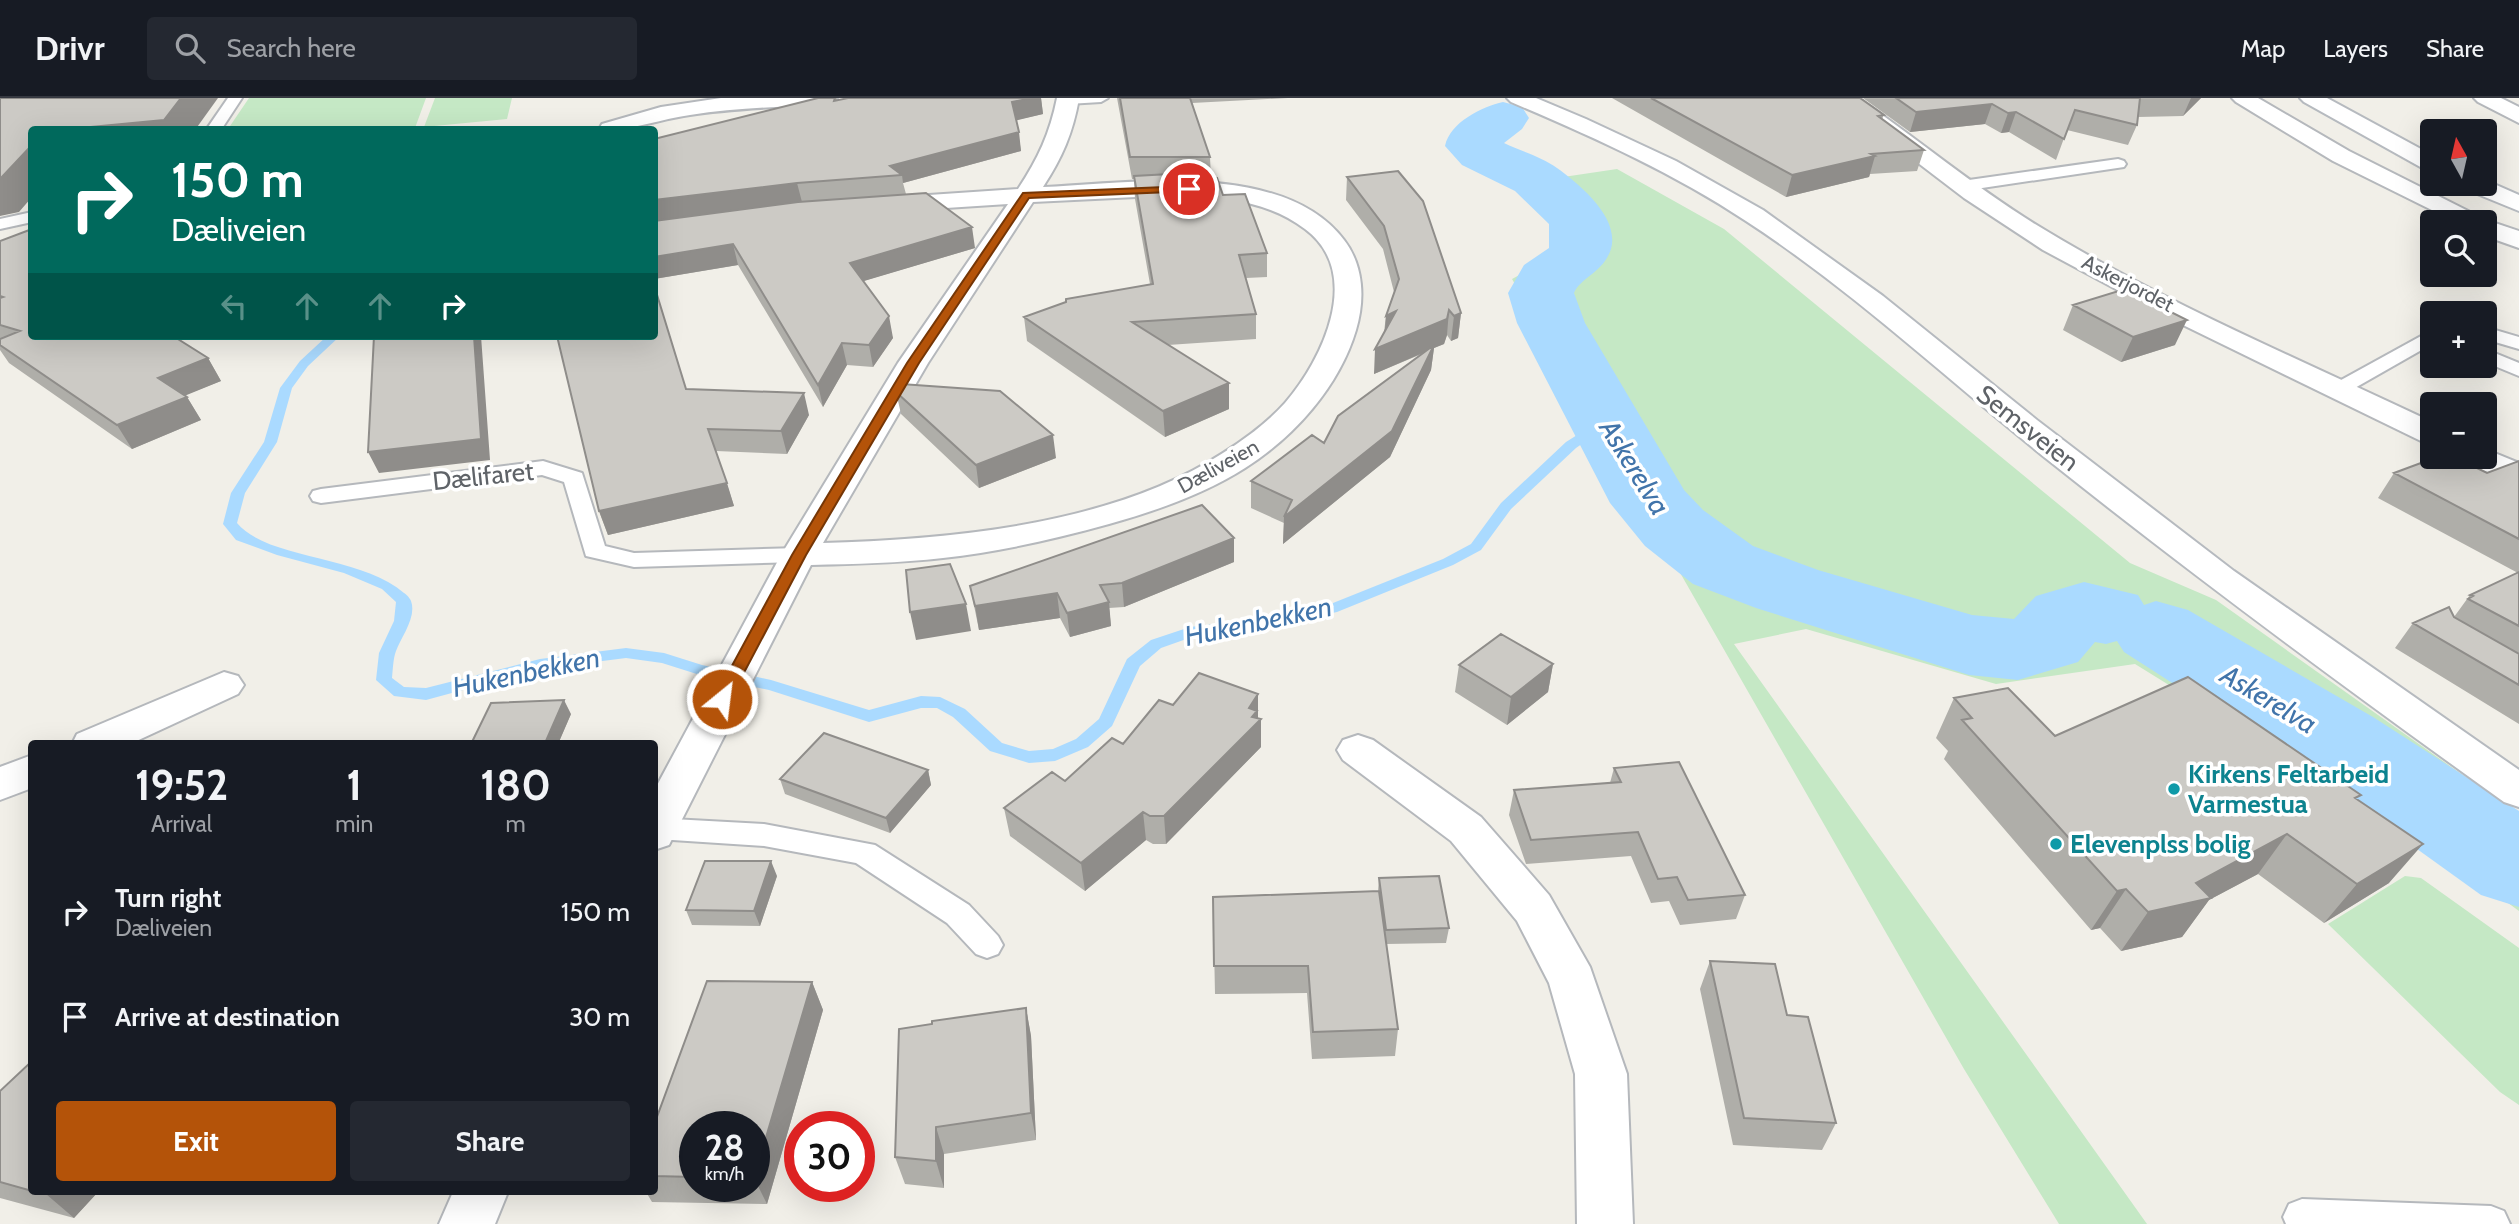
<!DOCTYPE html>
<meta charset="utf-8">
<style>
body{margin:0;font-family:Cabin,sans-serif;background:#242831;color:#f1f3f6;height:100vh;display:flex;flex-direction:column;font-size:26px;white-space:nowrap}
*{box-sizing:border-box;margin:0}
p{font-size:23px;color:#9ea1a6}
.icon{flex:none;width:38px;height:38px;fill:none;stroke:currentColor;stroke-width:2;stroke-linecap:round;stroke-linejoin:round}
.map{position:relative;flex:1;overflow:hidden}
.sheet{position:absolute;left:28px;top:642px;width:630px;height:455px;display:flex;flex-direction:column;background:#171b24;border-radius:7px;box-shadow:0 7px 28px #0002}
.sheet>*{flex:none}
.guide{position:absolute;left:28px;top:28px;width:630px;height:214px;border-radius:7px;box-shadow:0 7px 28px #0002;background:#00695c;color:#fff;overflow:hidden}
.needle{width:46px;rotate:352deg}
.fabs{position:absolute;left:2420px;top:21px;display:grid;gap:14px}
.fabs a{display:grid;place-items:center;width:77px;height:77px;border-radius:7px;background:#171b24;box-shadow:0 7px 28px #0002;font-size:35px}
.speed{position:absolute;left:679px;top:1013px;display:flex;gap:14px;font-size:35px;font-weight:700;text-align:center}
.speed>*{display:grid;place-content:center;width:91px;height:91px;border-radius:50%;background:#171b24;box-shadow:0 7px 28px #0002;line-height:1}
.speed small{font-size:18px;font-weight:400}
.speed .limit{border:10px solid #d22;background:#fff;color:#111}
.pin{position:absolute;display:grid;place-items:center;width:60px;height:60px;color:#fff;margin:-30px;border:4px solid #fff;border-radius:50%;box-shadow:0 2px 7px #0007}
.me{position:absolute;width:77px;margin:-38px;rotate:29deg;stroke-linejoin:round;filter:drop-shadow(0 0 5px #0008)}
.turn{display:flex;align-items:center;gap:24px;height:147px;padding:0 28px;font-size:32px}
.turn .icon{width:91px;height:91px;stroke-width:2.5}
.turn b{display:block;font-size:49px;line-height:60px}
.lanes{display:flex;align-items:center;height:66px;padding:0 28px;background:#0003;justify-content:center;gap:35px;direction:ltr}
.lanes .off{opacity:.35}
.eta{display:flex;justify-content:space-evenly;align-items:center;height:119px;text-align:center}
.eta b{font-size:42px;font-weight:700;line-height:49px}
.action{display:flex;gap:14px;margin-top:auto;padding:14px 28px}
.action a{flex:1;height:80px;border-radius:7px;background:#b45309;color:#fff;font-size:28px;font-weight:700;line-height:80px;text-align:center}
.action a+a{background:#242831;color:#f1f3f6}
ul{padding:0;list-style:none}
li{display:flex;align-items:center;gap:21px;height:105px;padding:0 28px}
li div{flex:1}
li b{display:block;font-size:26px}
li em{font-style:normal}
header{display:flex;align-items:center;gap:42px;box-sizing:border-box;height:98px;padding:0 35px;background:#171b24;border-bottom:2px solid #363941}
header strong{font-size:33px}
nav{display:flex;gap:38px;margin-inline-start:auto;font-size:24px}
.search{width:490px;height:63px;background:#242831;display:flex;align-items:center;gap:18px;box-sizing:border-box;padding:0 24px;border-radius:7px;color:#9ea1a6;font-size:26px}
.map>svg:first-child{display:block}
.green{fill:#c5e8c5}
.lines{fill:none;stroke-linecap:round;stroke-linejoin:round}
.stream{fill:#aadaff;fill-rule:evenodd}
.river{fill:#aadaff;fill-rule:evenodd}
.service-casing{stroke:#b5b8bc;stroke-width:4}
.minor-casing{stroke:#b5b8bc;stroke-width:4}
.secondary-casing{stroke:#b6babf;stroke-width:4}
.service{fill:#fff;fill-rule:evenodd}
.minor{fill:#fff;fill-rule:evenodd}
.secondary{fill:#fff;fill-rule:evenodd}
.wall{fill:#afaea9;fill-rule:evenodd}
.shaded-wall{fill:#8f8d8a}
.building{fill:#cccac5;stroke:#8f8d8a;stroke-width:2}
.route{fill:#b45309;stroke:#753606;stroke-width:2}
.culture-dot{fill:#0f9aa8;stroke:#fff;stroke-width:2.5}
.labels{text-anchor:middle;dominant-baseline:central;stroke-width:7;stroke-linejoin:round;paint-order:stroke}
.far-street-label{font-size:21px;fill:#5f6368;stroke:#fff}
.street-label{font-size:26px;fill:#5f6368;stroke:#fff}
.culture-label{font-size:26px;font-weight:bold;fill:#0d838f;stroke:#fff;text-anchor:start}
.water-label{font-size:28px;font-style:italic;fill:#4174aa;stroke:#fff}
</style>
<header>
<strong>Drivr</strong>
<div class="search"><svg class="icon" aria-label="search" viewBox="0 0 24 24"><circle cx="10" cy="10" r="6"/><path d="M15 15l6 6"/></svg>Search here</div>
<nav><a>Map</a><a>Layers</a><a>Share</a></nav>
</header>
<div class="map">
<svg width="2519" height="1126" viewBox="0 0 2519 1126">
<rect width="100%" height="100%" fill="#f1efe8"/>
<path class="green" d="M249,0h177l-11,30 -187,1z
M435,0h77l-5,21 -83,8z
M1617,71l107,60 406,334 86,37 303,215v96l-79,-58 -305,-189 -139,20 -190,-55 -72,15 413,580h-88l-95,-155 -452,-790 81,-43 -50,-56z
M2405,778l16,2 98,70v157l-19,-13 -172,-168z"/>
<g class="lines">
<path class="stream" d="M327,238h13l-32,30 -16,22 -15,54 -32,51 -8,30c31,37 124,32 167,70 2,1 6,5 7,8 6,16 -10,36 -15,50 -3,8 -3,18 -4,27l12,9 22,1 114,-29 86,-11 38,5 38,12 69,15 98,30 52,-14 19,1 25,12 37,34 27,8 24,-2 23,-10 23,-20 28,-60 24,-19 39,-13 74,-9 64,-13 115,-46 28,-15 30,-41 65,-61 35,-22h10l1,3 -36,25 -65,61 -30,41 -28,15 -116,47 -73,16 -72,9 -31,11 -21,18 -28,60 -24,21 -33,14 -26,2 -39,-12 -37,-34 -16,-9h-16l-52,14 -100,-32 -69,-15 -38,-12 -36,-5 -86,11 -114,31 -32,-4 -18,-16 3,-27 15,-32 2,-19 -14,-13 -38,-16 -67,-18 -41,-15 -13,-16 8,-31 33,-51 16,-54 20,-27z"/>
<path class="river" d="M1503,4l19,5 7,11 -7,11 -18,14c17,8 38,14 53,25 22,16 63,49 54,81 -8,24 -30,28 -37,44l11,30 99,167 19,20 50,36 65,24 154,45 42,4 22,-23 48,-14 54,13 6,10 12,-4 32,9 185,107 146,94v96l-38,-12 -178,-128 -179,-115 -7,-11 -11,3 -11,-2 -17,20 -60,18 -49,-5 -213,-67 -63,-24 -48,-38 -35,-43 -93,-180 -9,-30 16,-28 25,-17v-24l-34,-33 -53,-26 -17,-19c5,-24 37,-39 58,-44z"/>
<g class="service-casing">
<path id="service" d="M228,0h14l-21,32h-15z
M1062,0h46l-7,4 -33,2 -5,-1z
M2118,61l6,2 2,3 -2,3 -162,24 -8,-5 8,-5z
M32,114v10l-32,7v-10z
M2485,229l34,10v12l-34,-10z
M2432,232v14l-86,49h-14l-3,-4 3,-4z
M2485,251l34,14v13l-34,-14z
M543,363l39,12 23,73 29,7 165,-5 8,2 4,5 -4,5 -8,2 -165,5 -48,-11 -22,-74 -22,-7 -221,28 -8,-2 -3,-5 3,-5 8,-2z
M654,720l110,6 111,21 94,60 29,31 5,9 -5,9 -11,4 -11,-4 -29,-31 -91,-60 -92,-17 -107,-7 -3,-1z
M2302,1101l189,7 13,5 6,13h-224l-3,-7 6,-13z"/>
</g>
<g class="minor-casing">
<path id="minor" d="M721,0h116l-4,4 -7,2c-45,3 -91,4 -136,11 -31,4 -60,17 -91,14l3,-5 59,-17z
M1057,0h22c-6,35 -17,60 -36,89 87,-4 241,-27 301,53 20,26 21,60 12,90 -17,57 -62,107 -111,138 -41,26 -89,43 -136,56 -54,15 -110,28 -166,34 -43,5 -88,6 -132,7l-142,280 -15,5v-59l127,-236 117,-192 110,-159 -124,8 -9,-2 -3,-5 3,-5 9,-2 134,-9c20,-30 32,-56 39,-91zM1136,99c56,-2 122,-4 169,32 59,44 18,130 -20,174 -17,19 -40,36 -62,50 -111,72 -270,86 -400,90l105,-180 105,-161z
M1833,0h25c60,41 115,88 177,126 125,77 264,135 397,198v21l-11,-2 -238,-116 -140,-75 -79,-52z
M2232,0h26l91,53 137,69 33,11v17l-34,-12v-14h-29l-123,-61 -97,-59z
M2474,0h27l18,9v16l-41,-21z
M2485,351l34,14v23l-50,-22 -5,-7h21z
M224,574l14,4 6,9 -6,9 -108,50h-58l5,-10z
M1358,637l15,5 108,77 68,78 41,72 37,107 6,150h-56l-2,-150 -26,-91 -32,-62 -66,-80 -108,-81 -6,-10 6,-10z
M32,657v33l-32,12v-33z
M453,1094h55l-13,32h-56z"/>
</g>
<g class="secondary-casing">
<path id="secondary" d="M1507,0h29l50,21 90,42 87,49 120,86 154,124 197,151 285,199v37l-15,-5c-153,-110 -304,-221 -451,-338 -102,-81 -198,-172 -307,-243 -74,-49 -155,-85 -235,-119z
M2300,0h27l105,57v16l-8,-2 -120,-67z
M2485,82l34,15v16l-54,-22 -4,-5h24z"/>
</g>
<use href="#service" class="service"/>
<use href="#minor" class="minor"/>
<use href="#secondary" class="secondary"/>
</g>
<path class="wall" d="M818,0h19v3l11,-3h193l2,16 -27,6 5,31 -118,32 3,11 69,54 -112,33 30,57 -20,29 -26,-2 -24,42 -85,-142 -84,14v-140z
M1117,0h171l-96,5 18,54 1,21 56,75v24l-21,1 10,36v25l-88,6 61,64 -64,28 -138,-96 -3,-24 126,-33 -15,-85 -1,-20h-2z
M1612,0h248l24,17 -2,4 42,31 -7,21 -47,3 -1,3 -83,20z
M1863,0h338l-18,18 -45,1 -1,8 -9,20 -61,-15 -11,30 -47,-28 -8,1 -16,-9 -75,8z
M1347,79l114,136 -3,25 -7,3 -4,-6 -3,9 -10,4 -3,22 -41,87 -107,87 1,-21 -33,-15v-27l73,-38 100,-90 -50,21 10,-42 2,-16 8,-24 -11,-43 -37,-49z
M0,143l32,95 176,22 13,23 -36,14 2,2 14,23 -69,29 -123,-86 -9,-13z
M2073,207l102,40 -54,17 -58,-32z
M686,291l123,26 -22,39 -71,-3 18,55 -126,29 -9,-24z
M896,294l160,66 -77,30 -78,-74z
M2519,363v263l-124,-76 18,-25 41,-6 16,-22 48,-22 -140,-75 16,-25h93z
M1234,464l-110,45 -15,1 2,18 -41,11 -10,-19 -81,12 -9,-44z
M1553,566l-5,28 -41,33 -52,-33 4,-27z
M1258,596v24l3,1v28l-95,97h-13l-7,-4 -61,51 -75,-55 -6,-28 61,-27 58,-37 50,-39z
M1954,600l101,38 302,64 32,83 -65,40 -66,-49 -49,26 -27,37 -61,14 -21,-23 -9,2 -147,-171 4,-8 -12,-13z
M571,616l-13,30h-87z
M1614,670l131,127 -9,24 -56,6 -11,-24 -18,2 -20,-47 -105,8 -17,-49 5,-25 96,-7z
M928,672l3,15 -41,48 -105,-39 -5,-15z
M777,778l-17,50 -68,-1 -6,-15z
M1379,780l70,50 -3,15 -60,1 12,85 -3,27 -83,3 -5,-66 -92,1 -2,-97 165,-6z
M1710,863l77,54 49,108 -14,27 -89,-5 -33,-156z
M812,884l11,28 -56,194 -115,-2 -6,-10h8v-67zM695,1029h59v59h-59z
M1026,910l5,28 5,104 -92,14v34l-39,-4 -10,-27z
M32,963v131h66l-24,26 -74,-20v-107z"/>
<path class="shaded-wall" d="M181,0h37l-23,32h-136z
M1032,0h9l2,16 -29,7 -2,-19z
M2191,0h10l-18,18z
M1992,6l-7,20 -75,8 6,-20z
M2016,14l-7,20 -8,1 7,-20z
M1019,34l2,19 -118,32 -1,-8 -12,-9z
M32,47v52l-13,15 -19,4v-37z
M1875,58l-6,21 -83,20 6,-22z
M797,85l5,19 -148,19v-21z
M972,129l3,21 -121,36 -4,-21z
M733,146l5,21 -84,14v-22z
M1449,212l-2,25 -3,9 -10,4 -3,22 -41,87 -107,87 1,-27 148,-168 -58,25 1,-25z
M1396,213l-12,30 2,-25z
M1461,215l-3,25 -7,3 3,-25z
M889,218l4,22 -20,29 -4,-22z
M2187,222l-12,25 -54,17 12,-25z
M474,238h7l9,124 -111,13 -11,-21z
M842,245l5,22 -24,42 -5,-22z
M208,260l13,23 -49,20 -14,-23z
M1229,285v26l-64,28 -2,-26z
M804,295l5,22 -22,39 -6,-23z
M187,299l14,23 -69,29 -15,-24z
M1053,337l3,23 -77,30 -3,-23z
M727,385l7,23 -126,29 -9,-24z
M1234,440v24l-110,45 -2,-24z
M1057,495l3,25 -81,12 -4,-24z
M1109,504l2,24 -41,11 -3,-24z
M966,506l5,27 -55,9 -6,-28z
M1553,566l-5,28 -41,33 4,-28z
M1258,596v27l3,-2v28l-95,97 -2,-28z
M564,602l7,14 -13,30h-11l-1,-3z
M928,672l3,15 -41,48 -4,-15z
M1143,714l3,28 -61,51 -4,-28z
M2287,736l-29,40 -49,26 -27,37 -61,14 27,-39 48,-29z
M2423,746l-34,39 -65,40 33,-39z
M771,763l6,15 -17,50 -6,-15z
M2126,791l-26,39 -9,2 26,-39z
M812,884l11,28 -56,194 -13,-26z
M1026,910l5,28 5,104 -5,-27z
M936,1029l8,27v34l-8,-27z
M48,1094h50l-24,26 -28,-24z"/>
<path class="building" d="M0,0h181l-17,22 -105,10h-27v15l-32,34z
M818,0h17l-1,3 14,-3h184l-20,4 7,30 -129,34 12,9 -105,8 -143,17v-61z
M1120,0h70l20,59h-80z
M1651,0h209l24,17 -6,1 46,34 -53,4 4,2 -83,19z
M1896,0h244l-3,27 -62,-15 -11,29 -48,-27 -8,1 -16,-9 -76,8z
M1398,73l25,30 38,112 -7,3 -5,-6 -2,9 -72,30 21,-38 -10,5 13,-37 -15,-53 -37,-49z
M1170,76l47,4 6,17 22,-1 22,59 -28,2 17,59 -124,8 97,61 -66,28 -139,-94 42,-15v-3l87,-15 -19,-108z
M926,95l46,34 -122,36 39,53 -20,29 -27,-2 -24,42 -85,-141 -79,13v-36l144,-19z
M32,131v107h141l35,22 -50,20 29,19 -70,28 -117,-80v-6l20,-8 -20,-6v-27l3,-1 -3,-1v-55z
M654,187l32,104 118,4 -23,38 -73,-2 19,54 -128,28 -42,-175h97z
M2125,191l62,31 -54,17 -60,-32z
M374,238h100l7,103 -113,13z
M1434,247l-42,86 -108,86 8,-17 -41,-19 61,-46 12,8 14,-27z
M901,286l99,7 53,44 -77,30 -80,-73z
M2437,359h17l33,16 32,-12v78l-125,-66z
M1202,407l32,33 -112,45 -22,2 9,17 -42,11 -10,-20 -82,13 -5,-20z
M950,466l16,40 -56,8 -4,-42z
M2519,474v54l-51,-27 5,-3 -3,-1z
M2449,509l5,10 65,37v31l-106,-62z
M1501,536l52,30 -42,33 -52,-32z
M1199,575l59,21 -9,14 8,3 -5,6 9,2 -97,97h-14l-7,-4 -62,51 -77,-55 48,-36 13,9 47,-43 11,6 36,-44 14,5z
M2188,579l173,118 -6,3 68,46 -66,40 -70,-50 -91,49 15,15 -63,14 -22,-23 -9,2 -155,-171 10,-2 -18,-20 54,-10 47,48z
M564,602l-18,41 -75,3 20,-41z
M824,635l104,37 -42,48 -106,-39z
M1679,664l66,133 -57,5 -11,-23 -19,2 -20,-47 -107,8 -17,-50 107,-8 -7,-14z
M705,763h66l-17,50 -68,-1z
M1439,778l10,52 -63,2 -7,-52z
M1379,793l19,138 -85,3 -5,-66h-94l-1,-69z
M1710,863l65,3 12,51 21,2 28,106 -92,-5z
M707,883l105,1 -58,196v-51h-59v50l-41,-1v-51z
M1026,910l5,105 -95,14v34l-41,-4 4,-128 33,-5v-3z
M32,963v130l-32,-9v-91z
M36,1094h12l-2,2z"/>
<path class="route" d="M1189,88l4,1v4l-164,7 -110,165 -113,192 -78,148h-12l-2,-4 78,-144 115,-192 116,-170z"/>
<g class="culture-dot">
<circle cx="2174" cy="691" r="7"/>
<circle cx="2056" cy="746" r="7"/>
</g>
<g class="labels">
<g class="far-street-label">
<text transform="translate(2128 185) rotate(27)">Askerjordet</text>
<text transform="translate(1218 368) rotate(-29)">Dæliveien</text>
</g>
<g class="street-label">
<text transform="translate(2028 330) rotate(38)">Semsveien</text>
<text transform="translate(483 378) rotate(-6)">Dælifaret</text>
</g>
<g class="culture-label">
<text x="2188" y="676">Kirkens Feltarbeid<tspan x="2188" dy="30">Varmestua</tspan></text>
<text x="2070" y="746">Elevenplss bolig</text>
</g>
<g class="water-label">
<text transform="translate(1635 369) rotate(58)">Askerelva</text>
<text transform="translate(1258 523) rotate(-12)">Hukenbekken</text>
<text transform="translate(526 574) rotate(-12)">Hukenbekken</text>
<text transform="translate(2269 601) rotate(31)">Askerelva</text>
</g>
</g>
</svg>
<div class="fabs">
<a><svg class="needle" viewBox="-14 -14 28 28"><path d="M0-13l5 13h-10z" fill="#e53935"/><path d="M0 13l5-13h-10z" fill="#9ea1a6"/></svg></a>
<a><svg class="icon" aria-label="search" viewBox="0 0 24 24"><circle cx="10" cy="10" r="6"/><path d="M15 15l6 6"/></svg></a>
<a>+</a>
<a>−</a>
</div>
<div class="speed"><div>28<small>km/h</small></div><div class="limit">30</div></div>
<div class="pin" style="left:1189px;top:91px;background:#d93025"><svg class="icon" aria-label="arrive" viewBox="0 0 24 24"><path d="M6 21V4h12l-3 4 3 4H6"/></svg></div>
<svg class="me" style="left:722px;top:601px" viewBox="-20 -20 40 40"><circle r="17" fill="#b45309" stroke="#fff" stroke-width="3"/><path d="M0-11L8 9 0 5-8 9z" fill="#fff"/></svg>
<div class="guide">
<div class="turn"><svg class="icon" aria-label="right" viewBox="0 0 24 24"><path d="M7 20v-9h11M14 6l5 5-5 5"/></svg><div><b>150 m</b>Dæliveien</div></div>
<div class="lanes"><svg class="icon off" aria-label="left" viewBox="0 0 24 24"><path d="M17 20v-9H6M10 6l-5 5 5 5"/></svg><svg class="icon off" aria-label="ahead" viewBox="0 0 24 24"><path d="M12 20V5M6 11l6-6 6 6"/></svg><svg class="icon off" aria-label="ahead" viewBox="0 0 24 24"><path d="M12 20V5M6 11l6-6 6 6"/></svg><svg class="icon" aria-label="right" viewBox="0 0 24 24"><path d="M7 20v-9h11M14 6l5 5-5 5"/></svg></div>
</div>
<section class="sheet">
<div class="eta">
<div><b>19:52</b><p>Arrival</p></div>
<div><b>1</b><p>min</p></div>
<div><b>180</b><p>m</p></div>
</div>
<ul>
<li><svg class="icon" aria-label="right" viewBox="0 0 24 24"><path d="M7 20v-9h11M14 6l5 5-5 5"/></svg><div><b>Turn right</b><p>Dæliveien</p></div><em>150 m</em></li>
<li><svg class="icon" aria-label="arrive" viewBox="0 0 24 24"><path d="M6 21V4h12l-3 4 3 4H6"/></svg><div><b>Arrive at destination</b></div><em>30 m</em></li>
</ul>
<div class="action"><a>Exit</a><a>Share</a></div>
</section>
</div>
